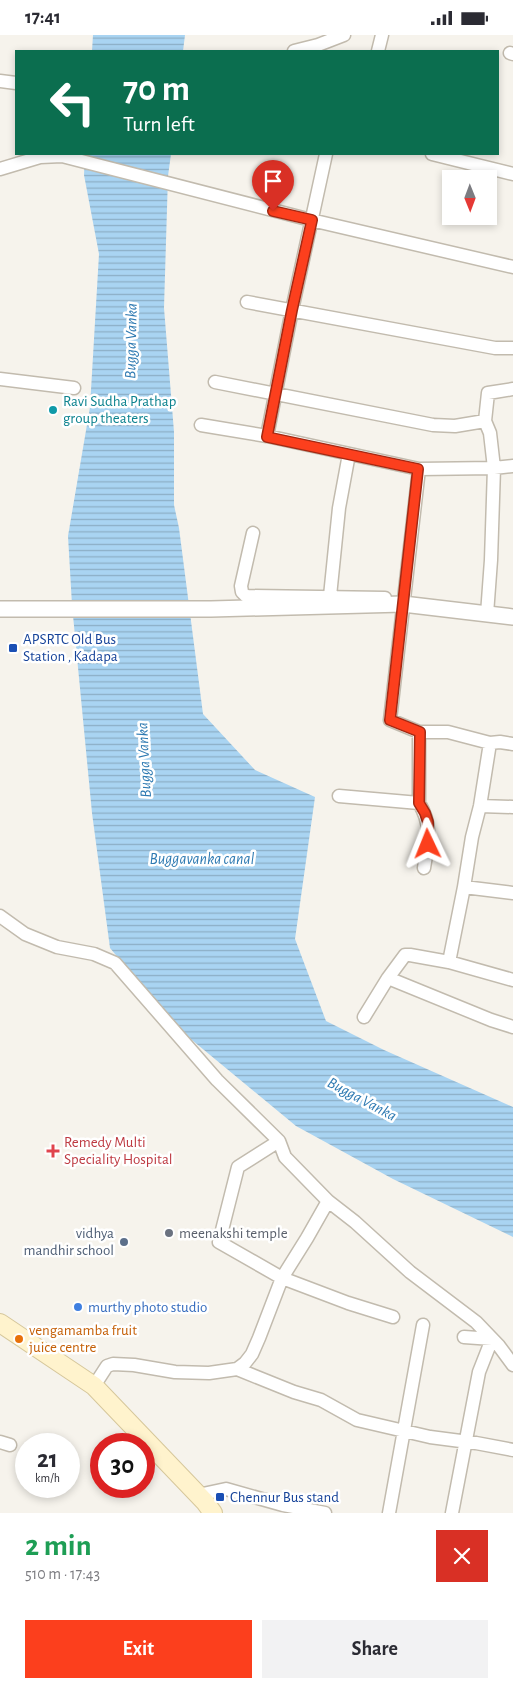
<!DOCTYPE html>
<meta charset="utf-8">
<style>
body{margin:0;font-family:"Alegreya Sans",sans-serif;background:#f2f2f3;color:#2b2b33;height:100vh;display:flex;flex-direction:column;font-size:19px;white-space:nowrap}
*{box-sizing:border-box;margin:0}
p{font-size:16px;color:#7c7c81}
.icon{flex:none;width:28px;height:28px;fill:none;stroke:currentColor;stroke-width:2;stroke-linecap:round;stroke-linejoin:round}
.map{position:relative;height:1478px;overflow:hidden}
.details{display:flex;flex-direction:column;background:#fff;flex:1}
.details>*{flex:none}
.top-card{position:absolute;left:15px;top:15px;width:484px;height:105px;border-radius:0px;box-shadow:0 2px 8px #0003;background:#0b6e4f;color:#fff;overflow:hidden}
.needle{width:32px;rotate:179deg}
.controls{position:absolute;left:442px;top:135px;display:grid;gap:10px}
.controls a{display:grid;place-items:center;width:55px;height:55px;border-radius:0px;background:#fff;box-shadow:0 2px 8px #0003;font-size:25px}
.speed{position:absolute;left:15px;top:1398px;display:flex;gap:10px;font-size:25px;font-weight:700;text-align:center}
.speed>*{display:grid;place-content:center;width:65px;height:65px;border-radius:50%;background:#fff;box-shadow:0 2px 8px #0003;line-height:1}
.speed small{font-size:12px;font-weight:400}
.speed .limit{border:8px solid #d22;background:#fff;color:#111}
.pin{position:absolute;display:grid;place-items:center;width:42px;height:42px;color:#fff;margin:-51px -21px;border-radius:50% 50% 50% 0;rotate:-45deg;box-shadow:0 0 5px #0007}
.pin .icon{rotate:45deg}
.me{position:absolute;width:55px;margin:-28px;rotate:358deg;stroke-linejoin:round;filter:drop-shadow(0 0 4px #0008)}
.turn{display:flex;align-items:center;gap:18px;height:105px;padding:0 25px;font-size:22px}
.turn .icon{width:65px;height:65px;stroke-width:2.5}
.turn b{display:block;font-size:35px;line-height:42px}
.round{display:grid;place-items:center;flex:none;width:52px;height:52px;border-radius:0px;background:#f2f2f3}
.summary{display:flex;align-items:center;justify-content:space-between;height:85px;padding:0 25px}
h1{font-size:30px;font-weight:700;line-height:38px;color:#1e9e55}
.primary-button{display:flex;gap:10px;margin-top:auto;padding:10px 25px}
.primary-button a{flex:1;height:58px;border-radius:0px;background:#fc3f1d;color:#fff;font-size:20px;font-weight:700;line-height:58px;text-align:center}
.primary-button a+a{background:#f2f2f3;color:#2b2b33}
.status{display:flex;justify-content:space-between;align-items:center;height:35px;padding:0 25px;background:#fff;direction:ltr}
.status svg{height:14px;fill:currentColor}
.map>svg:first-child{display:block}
.water{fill:url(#water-rules)}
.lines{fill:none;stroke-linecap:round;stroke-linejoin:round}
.minor-casing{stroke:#c2bbae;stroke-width:15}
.tertiary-casing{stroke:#c2bbae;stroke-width:18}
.secondary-casing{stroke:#d6c79b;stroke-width:20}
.minor{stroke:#fff;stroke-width:12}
.tertiary{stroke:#fff;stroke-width:15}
.secondary{stroke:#fff3cd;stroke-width:18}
.route-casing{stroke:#a42913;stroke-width:12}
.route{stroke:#fc3f1d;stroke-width:9}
.culture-dot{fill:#0f9aa8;stroke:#fff;stroke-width:2}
.transit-dot{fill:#1a4fb4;stroke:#fff;stroke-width:2}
.health-dot{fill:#e0444e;stroke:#fff;stroke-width:2}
.worship-dot{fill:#6b7280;stroke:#fff;stroke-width:2}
.service-dot{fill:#5c6f8a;stroke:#fff;stroke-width:2}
.shop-dot{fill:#3f7fe0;stroke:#fff;stroke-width:2}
.food-dot{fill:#e8710a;stroke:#fff;stroke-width:2}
.labels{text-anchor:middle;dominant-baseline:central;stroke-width:5;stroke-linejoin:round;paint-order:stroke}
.culture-label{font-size:15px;fill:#0d838f;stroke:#fff;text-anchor:start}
.transit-label{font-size:15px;fill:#164399;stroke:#fff;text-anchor:start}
.health-label{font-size:15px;fill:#be3a42;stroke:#fff;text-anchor:start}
.service-label{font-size:15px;fill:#4e5e75;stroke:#fff;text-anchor:end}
.worship-label{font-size:15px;fill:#5b616d;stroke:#fff;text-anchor:start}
.shop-label{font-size:15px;fill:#366cbe;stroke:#fff;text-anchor:start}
.food-label{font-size:15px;fill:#c56008;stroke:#fff;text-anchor:start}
.water-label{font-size:16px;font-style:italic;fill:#2e7ab2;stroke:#fff}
</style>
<div class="status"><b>17:41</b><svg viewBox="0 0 49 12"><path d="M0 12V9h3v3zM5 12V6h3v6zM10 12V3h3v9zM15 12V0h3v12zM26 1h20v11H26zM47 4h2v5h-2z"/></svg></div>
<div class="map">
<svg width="513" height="1478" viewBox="0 0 513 1478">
<defs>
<pattern id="water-rules" width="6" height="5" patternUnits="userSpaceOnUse" patternTransform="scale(1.25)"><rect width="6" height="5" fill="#a9d4f2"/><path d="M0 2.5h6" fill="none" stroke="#8caec5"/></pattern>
</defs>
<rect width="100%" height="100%" fill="#f6f3ec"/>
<path class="water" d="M93,0h92l-2,16h-91z
M85,119h86l-3,22 -4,132 10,124v73l5,23 24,186 52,56 60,27 -20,142 31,82 58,29 129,57v130l-120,-58 -97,-53 -121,-100 -65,-78 -18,-135 -20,-208 -4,-69 22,-129 9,-153 -15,-79z"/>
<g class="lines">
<g class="minor-casing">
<path id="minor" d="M294,16l24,-6 26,-10
M378,16l4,-16
M510,18l3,1
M0,46l16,2
M432,119l81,20
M0,134l40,-12 22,-1 249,64 202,47
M247,267l248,46h18
M0,344l74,9
M215,347l218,43 22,1 30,-5
M201,390l66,11 152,33 75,-1 19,-2
M267,401l25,-126 34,-156
M419,434l-29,251 29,12h29l42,11 10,-1 13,2
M253,498l-12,53 1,6 4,4 139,2
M330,561l9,-88 10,-54
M487,579l4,-54 3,-92 -4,-35 -5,-12 3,-28 25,-4
M339,761l80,7c14,23 9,40 5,65
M419,768v-71
M480,771l33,1
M464,852l8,-50 8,-31 10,-63
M0,881l25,18 32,13 37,7 21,9 102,117 62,61 -41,26 -19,75 63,36 66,25 45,14
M449,927l64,18
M388,943l103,42 22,7
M364,982l24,-39 17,-23h5l39,7 15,-75 49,6
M328,1166l27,21 55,50 66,50 23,24 14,19
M237,1334l57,23 27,8 36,20 73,17 46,6 37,7
M94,1351l13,-20 6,-2 21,1 41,7 34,1 28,-4 8,-6 7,-9 7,-16 23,-60 25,-40 21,-37 -43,-44 -6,-16
M0,1407l10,3
M198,1460l28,-6 57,16 42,8
M389,1478l34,-188
M452,1478l27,-141 13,-33 -28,-2"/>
</g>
<g class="tertiary-casing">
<path id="tertiary" d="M0,574h211l192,-5 110,13"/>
</g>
<g class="secondary-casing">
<path id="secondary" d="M0,1288l94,63 111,116 8,11"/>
</g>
<use href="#minor" class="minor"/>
<use href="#tertiary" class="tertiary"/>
<use href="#secondary" class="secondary"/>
</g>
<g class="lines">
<g class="route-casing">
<path id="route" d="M273,176l39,9 -20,90 -25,127 151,32 -28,251 30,12 -1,71 6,10 3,9v22"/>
</g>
<use href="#route" class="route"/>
</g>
<circle class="culture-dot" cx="53" cy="375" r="5"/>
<g class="transit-dot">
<rect x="8" y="608" width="10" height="10" rx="2.5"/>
<rect x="215" y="1457" width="10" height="10" rx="2.5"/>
</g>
<path class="health-dot" d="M50.5 1108.5h5v5h5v5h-5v5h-5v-5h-5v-5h5z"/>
<circle class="worship-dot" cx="169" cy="1198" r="5"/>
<circle class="service-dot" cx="124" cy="1207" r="5"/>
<circle class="shop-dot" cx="78" cy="1272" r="5"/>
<circle class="food-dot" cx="19" cy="1304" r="5"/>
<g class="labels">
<g class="culture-label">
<text x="63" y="366">Ravi Sudha Prathap<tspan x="63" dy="17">group theaters</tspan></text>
</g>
<g class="transit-label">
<text x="23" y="604">APSRTC Old Bus<tspan x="23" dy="17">Station , Kadapa</tspan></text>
<text x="230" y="1462">Chennur Bus stand</text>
</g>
<g class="health-label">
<text x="64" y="1107">Remedy Multi<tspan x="64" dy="17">Speciality Hospital</tspan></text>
</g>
<g class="service-label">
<text x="114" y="1198">vidhya<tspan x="114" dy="17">mandhir school</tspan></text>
</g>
<g class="worship-label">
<text x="179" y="1198">meenakshi temple</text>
</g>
<g class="shop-label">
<text x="88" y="1272">murthy photo studio</text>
</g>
<g class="food-label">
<text x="29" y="1295">vengamamba fruit<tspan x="29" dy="17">juice centre</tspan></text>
</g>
<g class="water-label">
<text transform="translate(131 306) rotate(-89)">Bugga Vanka</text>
<text transform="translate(144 725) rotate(-93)">Bugga Vanka</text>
<text x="202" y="824">Buggavanka canal</text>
<text transform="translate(362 1064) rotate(28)">Bugga Vanka</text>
</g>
</g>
</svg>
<div class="controls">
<a><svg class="needle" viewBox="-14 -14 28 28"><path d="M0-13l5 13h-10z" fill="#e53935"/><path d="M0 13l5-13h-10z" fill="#7c7c81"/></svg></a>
</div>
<div class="speed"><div>21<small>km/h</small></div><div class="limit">30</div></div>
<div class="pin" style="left:273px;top:176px;background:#d93025"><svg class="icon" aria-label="arrive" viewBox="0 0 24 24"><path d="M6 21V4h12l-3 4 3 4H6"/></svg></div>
<svg class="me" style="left:428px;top:809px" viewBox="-20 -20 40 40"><path d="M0-17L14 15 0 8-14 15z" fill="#fc3f1d" stroke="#fff" stroke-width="4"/></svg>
<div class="top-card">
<div class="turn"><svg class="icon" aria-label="left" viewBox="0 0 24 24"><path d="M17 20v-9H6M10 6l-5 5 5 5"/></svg><div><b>70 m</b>Turn left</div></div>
</div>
</div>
<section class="details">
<div class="summary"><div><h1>2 min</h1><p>510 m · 17:43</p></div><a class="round" style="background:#d93025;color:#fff"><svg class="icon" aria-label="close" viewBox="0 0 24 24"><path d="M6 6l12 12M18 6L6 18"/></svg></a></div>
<div class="primary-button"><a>Exit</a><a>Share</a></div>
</section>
